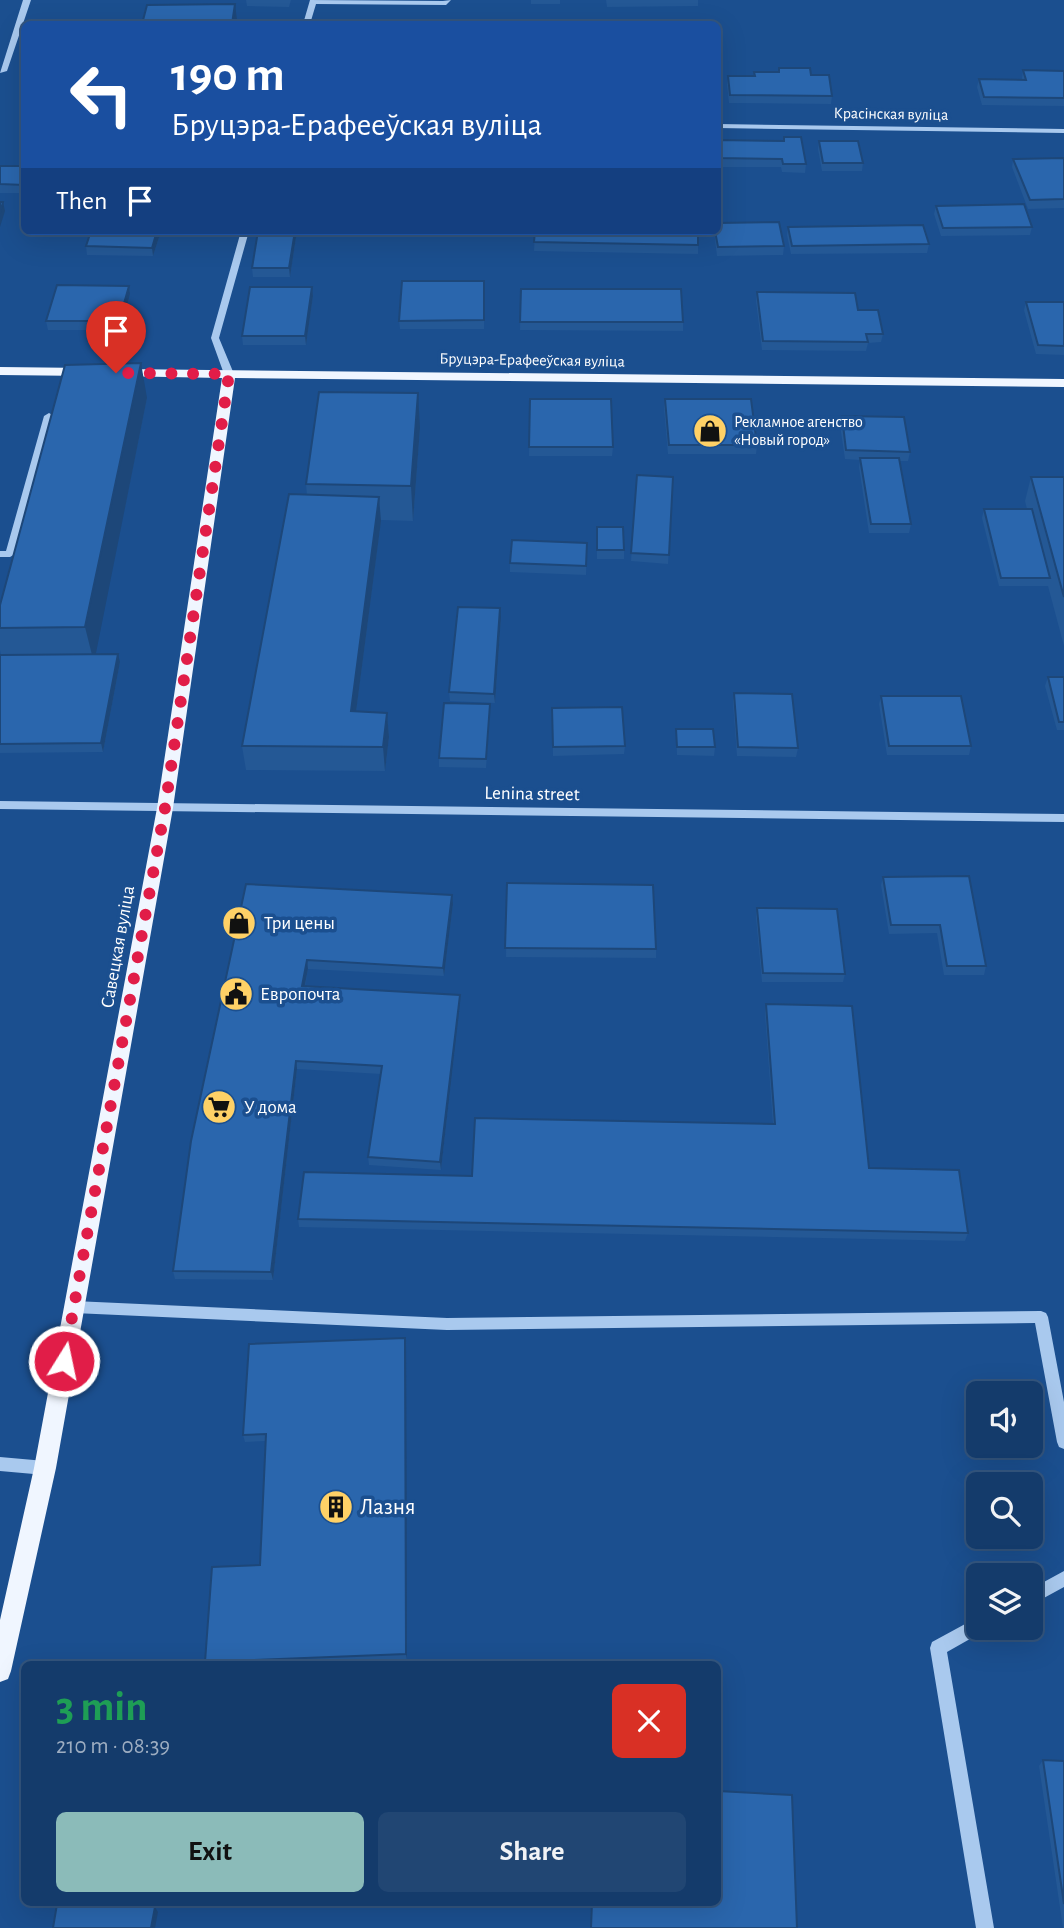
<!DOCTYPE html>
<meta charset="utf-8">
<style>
body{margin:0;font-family:"Alegreya Sans",sans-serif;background:#214673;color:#f1f3f6;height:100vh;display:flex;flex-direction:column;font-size:26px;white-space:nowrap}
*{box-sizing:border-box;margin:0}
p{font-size:23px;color:#9dadc1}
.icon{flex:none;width:38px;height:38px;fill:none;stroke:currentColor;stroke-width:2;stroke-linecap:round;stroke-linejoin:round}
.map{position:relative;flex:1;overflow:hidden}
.sheet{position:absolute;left:21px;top:1661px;width:700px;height:245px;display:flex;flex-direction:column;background:#143b6b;border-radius:10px;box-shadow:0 7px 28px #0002,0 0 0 2px #33557e}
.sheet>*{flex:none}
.top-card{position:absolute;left:21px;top:21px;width:700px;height:214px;border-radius:10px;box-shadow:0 7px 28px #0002,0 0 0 2px #33557e;background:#1a4fa0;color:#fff;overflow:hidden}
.controls{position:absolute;left:966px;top:1381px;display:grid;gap:14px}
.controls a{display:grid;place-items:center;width:77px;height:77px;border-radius:10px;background:#143b6b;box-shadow:0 7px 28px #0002,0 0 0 2px #33557e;font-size:35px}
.pin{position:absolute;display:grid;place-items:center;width:60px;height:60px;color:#fff;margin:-72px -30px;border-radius:50% 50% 50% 0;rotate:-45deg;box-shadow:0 0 7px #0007}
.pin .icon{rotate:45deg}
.me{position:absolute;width:77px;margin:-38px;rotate:10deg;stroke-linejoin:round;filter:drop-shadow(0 0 5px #0008)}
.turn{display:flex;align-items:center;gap:24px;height:147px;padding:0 35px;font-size:32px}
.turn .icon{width:91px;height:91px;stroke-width:2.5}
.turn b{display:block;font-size:49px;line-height:60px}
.then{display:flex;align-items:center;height:66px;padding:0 35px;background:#0003;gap:14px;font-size:26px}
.round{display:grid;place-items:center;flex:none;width:74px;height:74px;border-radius:10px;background:#214673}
.overview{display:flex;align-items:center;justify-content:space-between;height:119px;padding:0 35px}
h1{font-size:42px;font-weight:600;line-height:52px;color:#1e9e55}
.cta{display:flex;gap:14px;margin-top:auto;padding:14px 35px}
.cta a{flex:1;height:80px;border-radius:10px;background:#8bbbb9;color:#111;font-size:28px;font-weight:600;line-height:80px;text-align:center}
.cta a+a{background:#214673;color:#f1f3f6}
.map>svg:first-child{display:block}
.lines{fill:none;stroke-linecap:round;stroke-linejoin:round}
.minor{fill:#a9c9ee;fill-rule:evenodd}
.major{fill:#f0f6ff;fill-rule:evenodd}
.wall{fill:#245895}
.shaded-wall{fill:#1d4779}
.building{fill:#2a66ad;stroke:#1d4779;stroke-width:2}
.route{stroke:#e11d48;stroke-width:12;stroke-dasharray:0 21.6}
.labels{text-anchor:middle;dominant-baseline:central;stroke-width:7;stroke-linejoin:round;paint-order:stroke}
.far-street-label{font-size:16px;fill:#fff;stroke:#1b4f8f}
.far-poi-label{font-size:16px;fill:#fff;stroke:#1b4f8f;text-anchor:start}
.street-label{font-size:19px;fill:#fff;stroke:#1b4f8f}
.poi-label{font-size:19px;fill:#fff;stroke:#1b4f8f;text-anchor:start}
.near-poi-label{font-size:23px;fill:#fff;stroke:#1b4f8f;text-anchor:start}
</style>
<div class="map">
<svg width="1064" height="1928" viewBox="0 0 1064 1928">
<rect width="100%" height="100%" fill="#1b4f8f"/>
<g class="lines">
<path class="minor" d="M23,0h8l-24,71 -7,2z
M310,0l133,1 8,-1 -5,5 -130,-1 -6,20h-7z
M718,124l346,5v4l-346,-5z
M241,231h8l-30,107 15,36 -5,3 -5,-3 -13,-36z
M49,413l5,3 -39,138 -5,3h-10v-6h6l38,-135z
M0,801l1064,13v8l-1064,-13z
M74,1301l373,17 594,-7 5,2 2,4 16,85v47l-5,-2 -2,-5 -22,-119 -588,7 -373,-17 -5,-2 -2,-4 2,-4z
M0,1457l45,4 5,2 2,5 -2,5 -5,2 -45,-4z
M1064,1571v16l-33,18v-16z
M978,1617v11h7l-1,3 -37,21 47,276h-18l-46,-280 2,-6z"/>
<path class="major" d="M0,367l87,1 7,4 -7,4 -87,-1z
M119,369l945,10v8l-829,-9 -62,430 -117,660 -45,203 -3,8 -8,3v-62l34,-152 123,-660 65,-430 -108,-2v-6z"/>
</g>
<path class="wall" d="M246,0h45l-2,7 -42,-1z
M531,0h29v4h-29z
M606,0h92v6l-91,1z
M779,68l32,7 21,21 -1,8 -102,-1 -2,-19 1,-8h26v-4h25z
M1023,70l41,1v35l-82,-1 -5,-18 2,-8h43z
M784,137l22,27 -1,9 -23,-1 -1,-5h-63v-27l65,1z
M819,141l44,22 -1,8h-40l-4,-22z
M1064,158v50l-36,1 -16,-42 1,-8z
M0,166h24v27h-24z
M936,206l96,21 -2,8 -89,1 -7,-22z
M788,227l141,17 -2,9 -136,1 -4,-19z
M91,231h70l-8,25 -66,-1 -1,-9z
M258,231h39l-7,46h-37l-1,-9z
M535,231l163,14v9l-164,-3z
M714,231h4l66,15 -1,9 -66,1z
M484,281v48h-84l-1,-8z
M129,286l1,8 -9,36h-73l-2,-9z
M312,287l1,9 -7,49h-63l-1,-9z
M521,289l162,33v9l-163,-1z
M757,292l101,18 25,24 -2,8 -13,1 -2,8 -104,-1 -6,-49z
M1026,302h38v53l-28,-1 -12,-44z
M147,398l-52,256 25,8 -17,90 -103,1v-98h1l-1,-5v-45z
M530,399l83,48 -1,9h-83z
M665,399l92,46 -1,9h-88l-4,-46z
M842,416l68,36 -2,9h-9l12,63 -2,9h-40l-10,-66 1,-7 -15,-1 -5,-34z
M420,428l-7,93 -32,-1 -25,192 31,1 2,24 -4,34 -139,-1 -4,-24 65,-251 -1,-11z
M637,475l36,2 -5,87 -37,-3z
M1031,477h33v169l-16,-60h-49l-17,-68 2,-9h43l-2,-8z
M597,527l27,23v9h-27z
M587,543l-1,32 -76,-3v-9z
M501,617l-6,86 -45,-2 -1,-9z
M1048,677h16v53h-7l-12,-44z
M734,693l64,55 -2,9 -59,-1 -4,-54z
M881,696l90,50 -2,9h-82l-8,-51z
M552,708l73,38 -1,8 -71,2z
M490,712l-4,56 -47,-1v-9z
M676,729l39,18 -1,9 -37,-1z
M883,877l103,89 -2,9h-40l-7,-42 -48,1 -8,-49z
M507,883l149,66v9l-150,-1z
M246,884l206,11 1,9 -9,72 -136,-7 -3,17 155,9v8l-19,167 -72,-5 -1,-8 13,-83 -84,-5 -24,211 -98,-1 -2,-8z
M757,908l88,66 -2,8h-81l-6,-65z
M766,1004l103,164 99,65 -3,8 -666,-14 -1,-8 174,-43 301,-52 -8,-111z
M405,1338l2,322 -96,4h-105l-1,-2 55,-97 6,-124 -21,1 -2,-7z
M1043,1760l21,1v167h-1l-24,-162z"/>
<path class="shaded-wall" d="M235,4l2,16 -1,4h-4z
M3,202l2,9 -5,16v-14z
M157,231h4l-8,25 -1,-8z
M295,231h2l-7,46 -1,-9z
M129,286l1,8 -9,36 -2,-9z
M312,287l1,9 -7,49 -1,-9z
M141,363l6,35 -53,265 -9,-36z
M418,393l2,35 -7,93 -2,-35z
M379,497l2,24 -28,214 -2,-24z
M500,608l1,9 -6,86 -1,-9z
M118,654l2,8 -17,90 -2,-9z
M387,713l2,24 -4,34 -2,-24z
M452,895l1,9 -9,72 -1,-8z
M307,960l1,9 -5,25 -1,-8z
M460,995v8l-19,167 -1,-8z
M296,1061l1,8 -24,211 -2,-8z
M405,1338l1,8 1,314 -1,-6z
M155,1907l3,5 -3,16h-4z"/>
<path class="building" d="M235,4l-3,20h-90l5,-19z
M779,68h31l1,7h18l3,21 -102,-1 -2,-19h27l-1,-4h25z
M1023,70l41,1v27l-80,-1 -5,-18 47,1z
M784,137h17l5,27h-23l-1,-5 -64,-1v-18l66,1z
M819,141h39l5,22h-40z
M1064,158v41l-34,1 -17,-41z
M0,166h24v19l-24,-1z
M0,202h3l-3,11z
M1024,204l8,23 -89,1 -7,-22z
M779,222l5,24 -66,1 -3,-16h3v-8z
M923,225l6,19 -137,2 -4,-19z
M91,231h66l-5,17 -66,-2z
M258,231h37l-6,37h-37z
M535,231h163v14l-164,-3z
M402,281h82v39l-85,1z
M57,285l72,1 -10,35h-73z
M250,287h62l-7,49h-63z
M521,289h160l2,33h-163z
M757,292l98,1 3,17h20l5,24h-17l2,8 -105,-1z
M1026,302h38v44l-26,-1z
M141,363l-56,264 -85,1v-23l65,-240z
M319,392l99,1 -7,93 -105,-2z
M530,399h81l2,48h-84z
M665,399h86l6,46h-88z
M842,416l62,1 6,35 -64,-2z
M860,458h39l12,66h-40z
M637,475l36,2 -4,78 -38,-2z
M1031,477h33v120z
M289,494l90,3 -28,214 36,2 -4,34 -141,-1z
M984,509h48l18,69h-49z
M597,527h26l1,23h-27z
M512,540l75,3 -1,23 -76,-3z
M458,607l42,1 -6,86 -45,-2z
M118,654l-17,89 -101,1v-89z
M1048,677h16v45h-5z
M734,693l58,1 6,54 -60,-1z
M881,696h80l10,50h-82z
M444,703l46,1 -4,55 -47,-1z
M622,707l3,39 -72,1 -1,-39z
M676,729h37l2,18h-38z
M969,876l17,90h-39l-7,-41h-49l-8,-48z
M507,883l146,2 3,64 -151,-1z
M246,884l206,11 -9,73 -136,-8 -5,26 158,9 -20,167 -72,-5 14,-91 -86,-5 -25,211 -98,-1 18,-130z
M757,908l80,1 8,65 -82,-1z
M766,1004l86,2 17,162 90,2 9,63 -670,-14 6,-47 168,4 3,-58 300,6z
M405,1338l1,316 -201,8 7,-95 48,-2 6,-131 -23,1 6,-91z
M1043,1760l21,1v143z
M718,1791l74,4 5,133h-206l1,-26h126z
M57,1904l98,3 -4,21h-98z"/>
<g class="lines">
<path class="route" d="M64,1361l101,-553 64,-434 -113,-1"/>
</g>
<defs>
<g id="shop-disc" transform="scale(1.75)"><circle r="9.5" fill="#ffd166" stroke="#1b4f8f"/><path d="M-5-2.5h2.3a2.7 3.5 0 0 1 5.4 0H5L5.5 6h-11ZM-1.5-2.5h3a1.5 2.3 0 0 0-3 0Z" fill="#111"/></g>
<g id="civic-disc" transform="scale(1.75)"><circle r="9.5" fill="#ffd166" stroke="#1b4f8f"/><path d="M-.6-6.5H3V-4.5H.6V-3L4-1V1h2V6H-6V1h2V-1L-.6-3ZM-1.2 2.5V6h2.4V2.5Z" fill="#111"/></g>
<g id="supermarket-disc" transform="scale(1.75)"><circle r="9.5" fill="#ffd166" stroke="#1b4f8f"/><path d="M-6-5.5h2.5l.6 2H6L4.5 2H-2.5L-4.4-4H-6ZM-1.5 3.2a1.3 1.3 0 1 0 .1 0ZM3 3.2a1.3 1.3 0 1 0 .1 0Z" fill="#111"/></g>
<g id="building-disc" transform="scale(1.75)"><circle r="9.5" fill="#ffd166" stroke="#1b4f8f"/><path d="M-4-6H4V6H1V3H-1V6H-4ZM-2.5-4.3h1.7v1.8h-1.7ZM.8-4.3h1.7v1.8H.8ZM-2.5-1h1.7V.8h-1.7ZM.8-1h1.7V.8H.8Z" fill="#111"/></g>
</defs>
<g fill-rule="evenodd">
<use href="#shop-disc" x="710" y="431"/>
<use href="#shop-disc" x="239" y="923"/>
<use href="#civic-disc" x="236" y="994"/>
<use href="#supermarket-disc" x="219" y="1107"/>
<use href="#building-disc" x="336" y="1507"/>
</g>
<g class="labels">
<g class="far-street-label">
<text transform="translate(891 114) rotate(1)">Красінская вуліца</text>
<text transform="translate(532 360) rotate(1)">Бруцэра-Ерафееўская вуліца</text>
</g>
<g class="far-poi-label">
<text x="734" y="422">Рекламное агенство<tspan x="734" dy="18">«Новый город»</tspan></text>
</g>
<g class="street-label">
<text transform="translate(532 794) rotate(1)">Lenina street</text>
<text transform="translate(118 947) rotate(-80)">Савецкая вуліца</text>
</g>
<g class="poi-label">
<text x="264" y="923">Три цены</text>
<text x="260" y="994">Европочта</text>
<text x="244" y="1107">У дома</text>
</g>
<g class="near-poi-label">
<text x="360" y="1507">Лазня</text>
</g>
</g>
</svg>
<div class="controls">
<a><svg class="icon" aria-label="sound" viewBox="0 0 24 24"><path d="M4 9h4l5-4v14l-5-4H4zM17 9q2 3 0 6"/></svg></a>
<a><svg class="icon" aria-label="search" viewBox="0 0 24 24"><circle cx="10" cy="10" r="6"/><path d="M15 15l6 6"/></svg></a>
<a><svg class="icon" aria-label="layers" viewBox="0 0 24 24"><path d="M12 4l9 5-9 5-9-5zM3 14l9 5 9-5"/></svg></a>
</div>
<div class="pin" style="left:116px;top:373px;background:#d93025"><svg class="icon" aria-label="arrive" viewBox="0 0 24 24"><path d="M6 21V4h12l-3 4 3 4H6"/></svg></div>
<svg class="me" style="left:64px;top:1361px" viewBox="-20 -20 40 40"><circle r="17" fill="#e11d48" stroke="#fff" stroke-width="3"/><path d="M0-11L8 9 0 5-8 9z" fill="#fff"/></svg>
<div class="top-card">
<div class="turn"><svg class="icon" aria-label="left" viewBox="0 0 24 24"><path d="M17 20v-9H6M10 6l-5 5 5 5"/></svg><div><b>190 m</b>Бруцэра-Ерафееўская вуліца</div></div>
<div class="then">Then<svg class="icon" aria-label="arrive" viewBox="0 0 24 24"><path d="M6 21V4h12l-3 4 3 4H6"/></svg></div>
</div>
<section class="sheet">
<div class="overview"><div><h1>3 min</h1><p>210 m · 08:39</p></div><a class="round" style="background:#d93025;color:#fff"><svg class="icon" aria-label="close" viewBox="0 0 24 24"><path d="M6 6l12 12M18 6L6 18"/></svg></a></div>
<div class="cta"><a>Exit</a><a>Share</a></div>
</section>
</div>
